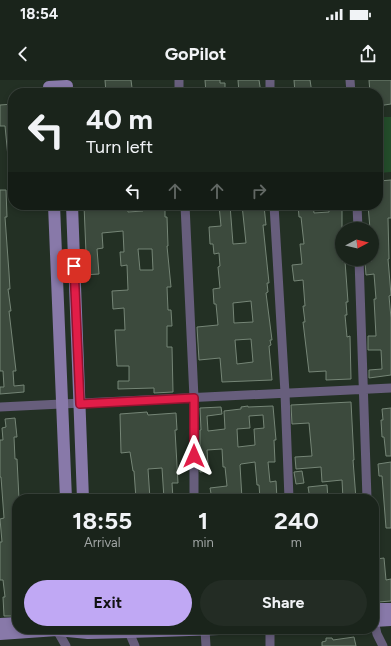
<!DOCTYPE html>
<style>
body{margin:0;font-family:Figtree,sans-serif;background:#232c24;color:#f1f3f6;height:100vh;display:flex;flex-direction:column;font-size:15px;white-space:nowrap}
*{box-sizing:border-box;margin:0}
p{font-size:13px;color:#9fa4a3}
.icon{flex:none;width:22px;height:22px;fill:none;stroke:currentColor;stroke-width:2;stroke-linecap:round;stroke-linejoin:round}
.map{position:relative;flex:1;overflow:hidden}
.panel{position:absolute;left:12px;top:414px;width:367px;height:140px;display:flex;flex-direction:column;background:#1a241b;border-radius:16px;box-shadow:0 2px 6px #0003,0 0 0 1px #38413a}
.panel>*{flex:none}
.banner{position:absolute;left:8px;top:8px;width:375px;height:122px;border-radius:16px;box-shadow:0 2px 6px #0003,0 0 0 1px #38413a;background:#1a241b;color:#f1f3f6;overflow:hidden}
.needle{width:26px;rotate:83deg}
.fabs{position:absolute;left:335px;top:142px;display:grid;gap:8px}
.fabs a{display:grid;place-items:center;width:44px;height:44px;border-radius:50%;background:#1a241b;box-shadow:0 2px 6px #0003,0 0 0 1px #38413a;font-size:20px}
.pin{position:absolute;display:grid;place-items:center;width:34px;height:34px;color:#fff;margin:-17px;border-radius:8px;box-shadow:0 2px 6px #0006}
.me{position:absolute;width:44px;margin:-22px;rotate:0deg;stroke-linejoin:round;filter:drop-shadow(0 0 3px #0008)}
.turn{display:flex;align-items:center;gap:14px;height:84px;padding:0 12px;font-size:18px}
.turn .icon{width:52px;height:52px;stroke-width:2.5}
.turn b{display:block;font-size:28px;line-height:34px}
.lanes{display:flex;align-items:center;height:38px;padding:0 12px;background:#0003;justify-content:center;gap:20px;direction:ltr}
.lanes .off{opacity:.35}
.eta{display:flex;justify-content:space-evenly;align-items:center;height:68px;text-align:center}
.eta b{font-size:24px;font-weight:700;line-height:28px}
.primary-button{display:flex;gap:8px;margin-top:auto;padding:8px 12px}
.primary-button a{flex:1;height:46px;border-radius:24px;background:#c0a8f4;color:#111;font-size:16px;font-weight:700;line-height:46px;text-align:center}
.primary-button a+a{background:#232c24;color:#f1f3f6}
.status{display:flex;justify-content:space-between;align-items:center;height:28px;padding:0 20px;background:#1a241b;direction:ltr}
.status svg{height:11px;fill:currentColor}
header{display:flex;justify-content:space-between;align-items:center;height:52px;padding:0 12px;background:#1a241b;font-size:18px;font-weight:700}
.map>svg:first-child{display:block}
.green{fill:#234c2a}
.building{fill:#3c4a3d;stroke:#758576;fill-rule:evenodd}
.lines{fill:none;stroke-linecap:round;stroke-linejoin:round}
.street{stroke:#675e7c;stroke-width:9}
.secondary{stroke:#8879a9;stroke-width:12}
.route-casing{stroke:#92132f;stroke-width:10}
.route{stroke:#e11d48;stroke-width:7}
</style>
<div class="status"><b>18:54</b><svg viewBox="0 0 49 12"><path d="M0 12V9h3v3zM5 12V6h3v6zM10 12V3h3v9zM15 12V0h3v12zM26 1h20v11H26zM47 4h2v5h-2z"/></svg></div>
<header><svg class="icon" aria-label="back" viewBox="0 0 24 24"><path d="M15 5l-7 7 7 7"/></svg>GoPilot<svg class="icon" aria-label="share" viewBox="0 0 24 24"><path d="M12 15V3M7 8l5-5 5 5M5 13v7h14v-7"/></svg></header>
<div class="map">
<svg width="391" height="566" viewBox="0 0 391 566">
<rect width="100%" height="100%" fill="#233024"/>
<path class="green" d="M378,37h13v55l-13,1z"/>
<path class="building" d="M105,0h26l1,8 -5,1 1,4h-22z
M205,0h15v3h5v10h-19z
M238,0h21l2,13h-22z
M294,0h16l2,13h-17z
M369,0h22v24l-13,2v-13h-8z
M13,24v52l-5,1 -3,-31h-5v-21z
M391,100v38h-3l1,41h-1l3,36 -2,1 2,22v57l-22,3v-8l13,-1 -1,-19h-13v-14h8l-2,-37h2l-2,-25 -8,1 -1,-13 7,-1v-32h-2l-2,-24h10v-21h2l-1,-3z
M0,110h6l1,27h-2l4,56 1,16h-2l3,22h-2l7,60h-3l1,15 10,-1v7l-24,2v-7h4l-1,-16h-3z
M84,125h43l1,7 15,-1v-2l22,-1v9h2l1,29h-1l4,41h-4l1,23h3l1,16h-5v21h5l1,45 -19,1v-5l-36,1v-8h11v-15h-12l-2,-36h10l-1,-22 -11,1 -1,-18 16,-1 -1,-25 -6,1 -1,-14h4l-1,-21 -21,2 1,15 -6,1 2,25 -16,1 -1,-22h4zM138,169h14l1,21h-13z
M219,125h11l3,39 13,-1 -4,-38h8v2l14,-1 2,19h-3l6,58h-2l1,9 -2,1 6,47h-2l1,5 -2,1 3,34 -50,2 -2,-24 -21,2 -2,-33 21,-2 -2,-21h-2l-1,-15 7,-1 -2,-21 2,-1 -1,-13 -5,1 -1,-10h-3l-1,-17 12,-1zM251,221l2,21 -19,1 -1,-20zM251,259l2,23 -16,2 -2,-24z
M298,125h15l1,8 15,-1v-7h13v56h3l3,41h-2l1,13h-2l2,22 3,-1 1,43 -25,1v-9l-17,1 -6,-50h2l-2,-16h2l-2,-26 -9,1 -2,-16 10,-1 -2,-20h4l-3,-27h-2z
M351,322l3,58h-1l3,39h-13l-1,-19 -20,2 -1,-15 -25,2 -1,-12 17,-1 -3,-33 -17,1 -1,-19z
M248,326v1l25,-1 3,34h-2l1,22h-7l2,20 6,-1 1,18h-17l-1,-14h-2l-2,-23 -14,2 -1,1 2,34h-30l-2,-11 17,-2 -2,-19h-2l-1,-18 -15,1 1,14h-2l1,7 -7,1v-42h1l-1,-22 21,-1 1,7 -15,2 1,15 17,-2 -1,-18 17,-2v-2zM263,335l1,13 -10,1 1,16 -17,2 -1,-18 13,-1 -1,-12z
M391,328v48h-5l-2,-19h-2l-1,-17h2l-1,-11z
M147,332l1,3 28,-2 1,17h-2l3,53h-6l1,16h-9l-2,-31 -14,1 2,30h-14l-2,-28h-1l-3,-19 -9,1 -1,-39z
M15,338l2,19h-3l1,22h2l2,40h-2v117h-13l-1,-19h2l-2,-17h-3v-38h2l-2,-23 4,-1 -3,-41h-1v-37h3l-1,-12 4,-1 -1,-8z
M391,382v66h-5l-4,-52h-3l-1,-12z
M302,391l2,12 -8,1 -2,-12z
M327,405l1,14h-18l-2,-12z
M384,478l2,22 5,-1v22l-13,1 -2,-43z
M354,557l2,9h-34v-4l4,-1v-3h6l1,2z"/>
<g class="lines">
<path class="street" d="M179,0v13
M270,0v13
M350,0l1,13
M185,125l9,193v101
M274,125l11,188 4,106
M357,125l1,24
M359,179l8,240
M0,327l391,-19
M374,541l3,13 6,12
M270,549v17
M57,550l9,16
M205,550l1,16
M129,552l6,14"/>
<path class="secondary" d="M49,7l18,-1
M54,125l12,294
M72,125l11,294
M374,529h17
M374,541l17,-1
M0,544l17,-1
M0,554l57,-4 31,3 41,-1 90,-3"/>
</g>
<g class="lines">
<g class="route-casing">
<path id="route" d="M74,186l6,138 114,-6v58"/>
</g>
<use href="#route" class="route"/>
</g>
</svg>
<div class="fabs">
<a><svg class="needle" viewBox="-14 -14 28 28"><path d="M0-13l5 13h-10z" fill="#e53935"/><path d="M0 13l5-13h-10z" fill="#9fa4a3"/></svg></a>
</div>
<div class="pin" style="left:74px;top:186px;background:#d93025"><svg class="icon" aria-label="arrive" viewBox="0 0 24 24"><path d="M6 21V4h12l-3 4 3 4H6"/></svg></div>
<svg class="me" style="left:194px;top:376px" viewBox="-20 -20 40 40"><path d="M0-17L14 15 0 8-14 15z" fill="#e11d48" stroke="#fff" stroke-width="4"/></svg>
<div class="banner">
<div class="turn"><svg class="icon" aria-label="left" viewBox="0 0 24 24"><path d="M17 20v-9H6M10 6l-5 5 5 5"/></svg><div><b>40 m</b>Turn left</div></div>
<div class="lanes"><svg class="icon" aria-label="left" viewBox="0 0 24 24"><path d="M17 20v-9H6M10 6l-5 5 5 5"/></svg><svg class="icon off" aria-label="ahead" viewBox="0 0 24 24"><path d="M12 20V5M6 11l6-6 6 6"/></svg><svg class="icon off" aria-label="ahead" viewBox="0 0 24 24"><path d="M12 20V5M6 11l6-6 6 6"/></svg><svg class="icon off" aria-label="right" viewBox="0 0 24 24"><path d="M7 20v-9h11M14 6l5 5-5 5"/></svg></div>
</div>
<section class="panel">
<div class="eta">
<div><b>18:55</b><p>Arrival</p></div>
<div><b>1</b><p>min</p></div>
<div><b>240</b><p>m</p></div>
</div>
<div class="primary-button"><a>Exit</a><a>Share</a></div>
</section>
</div>
